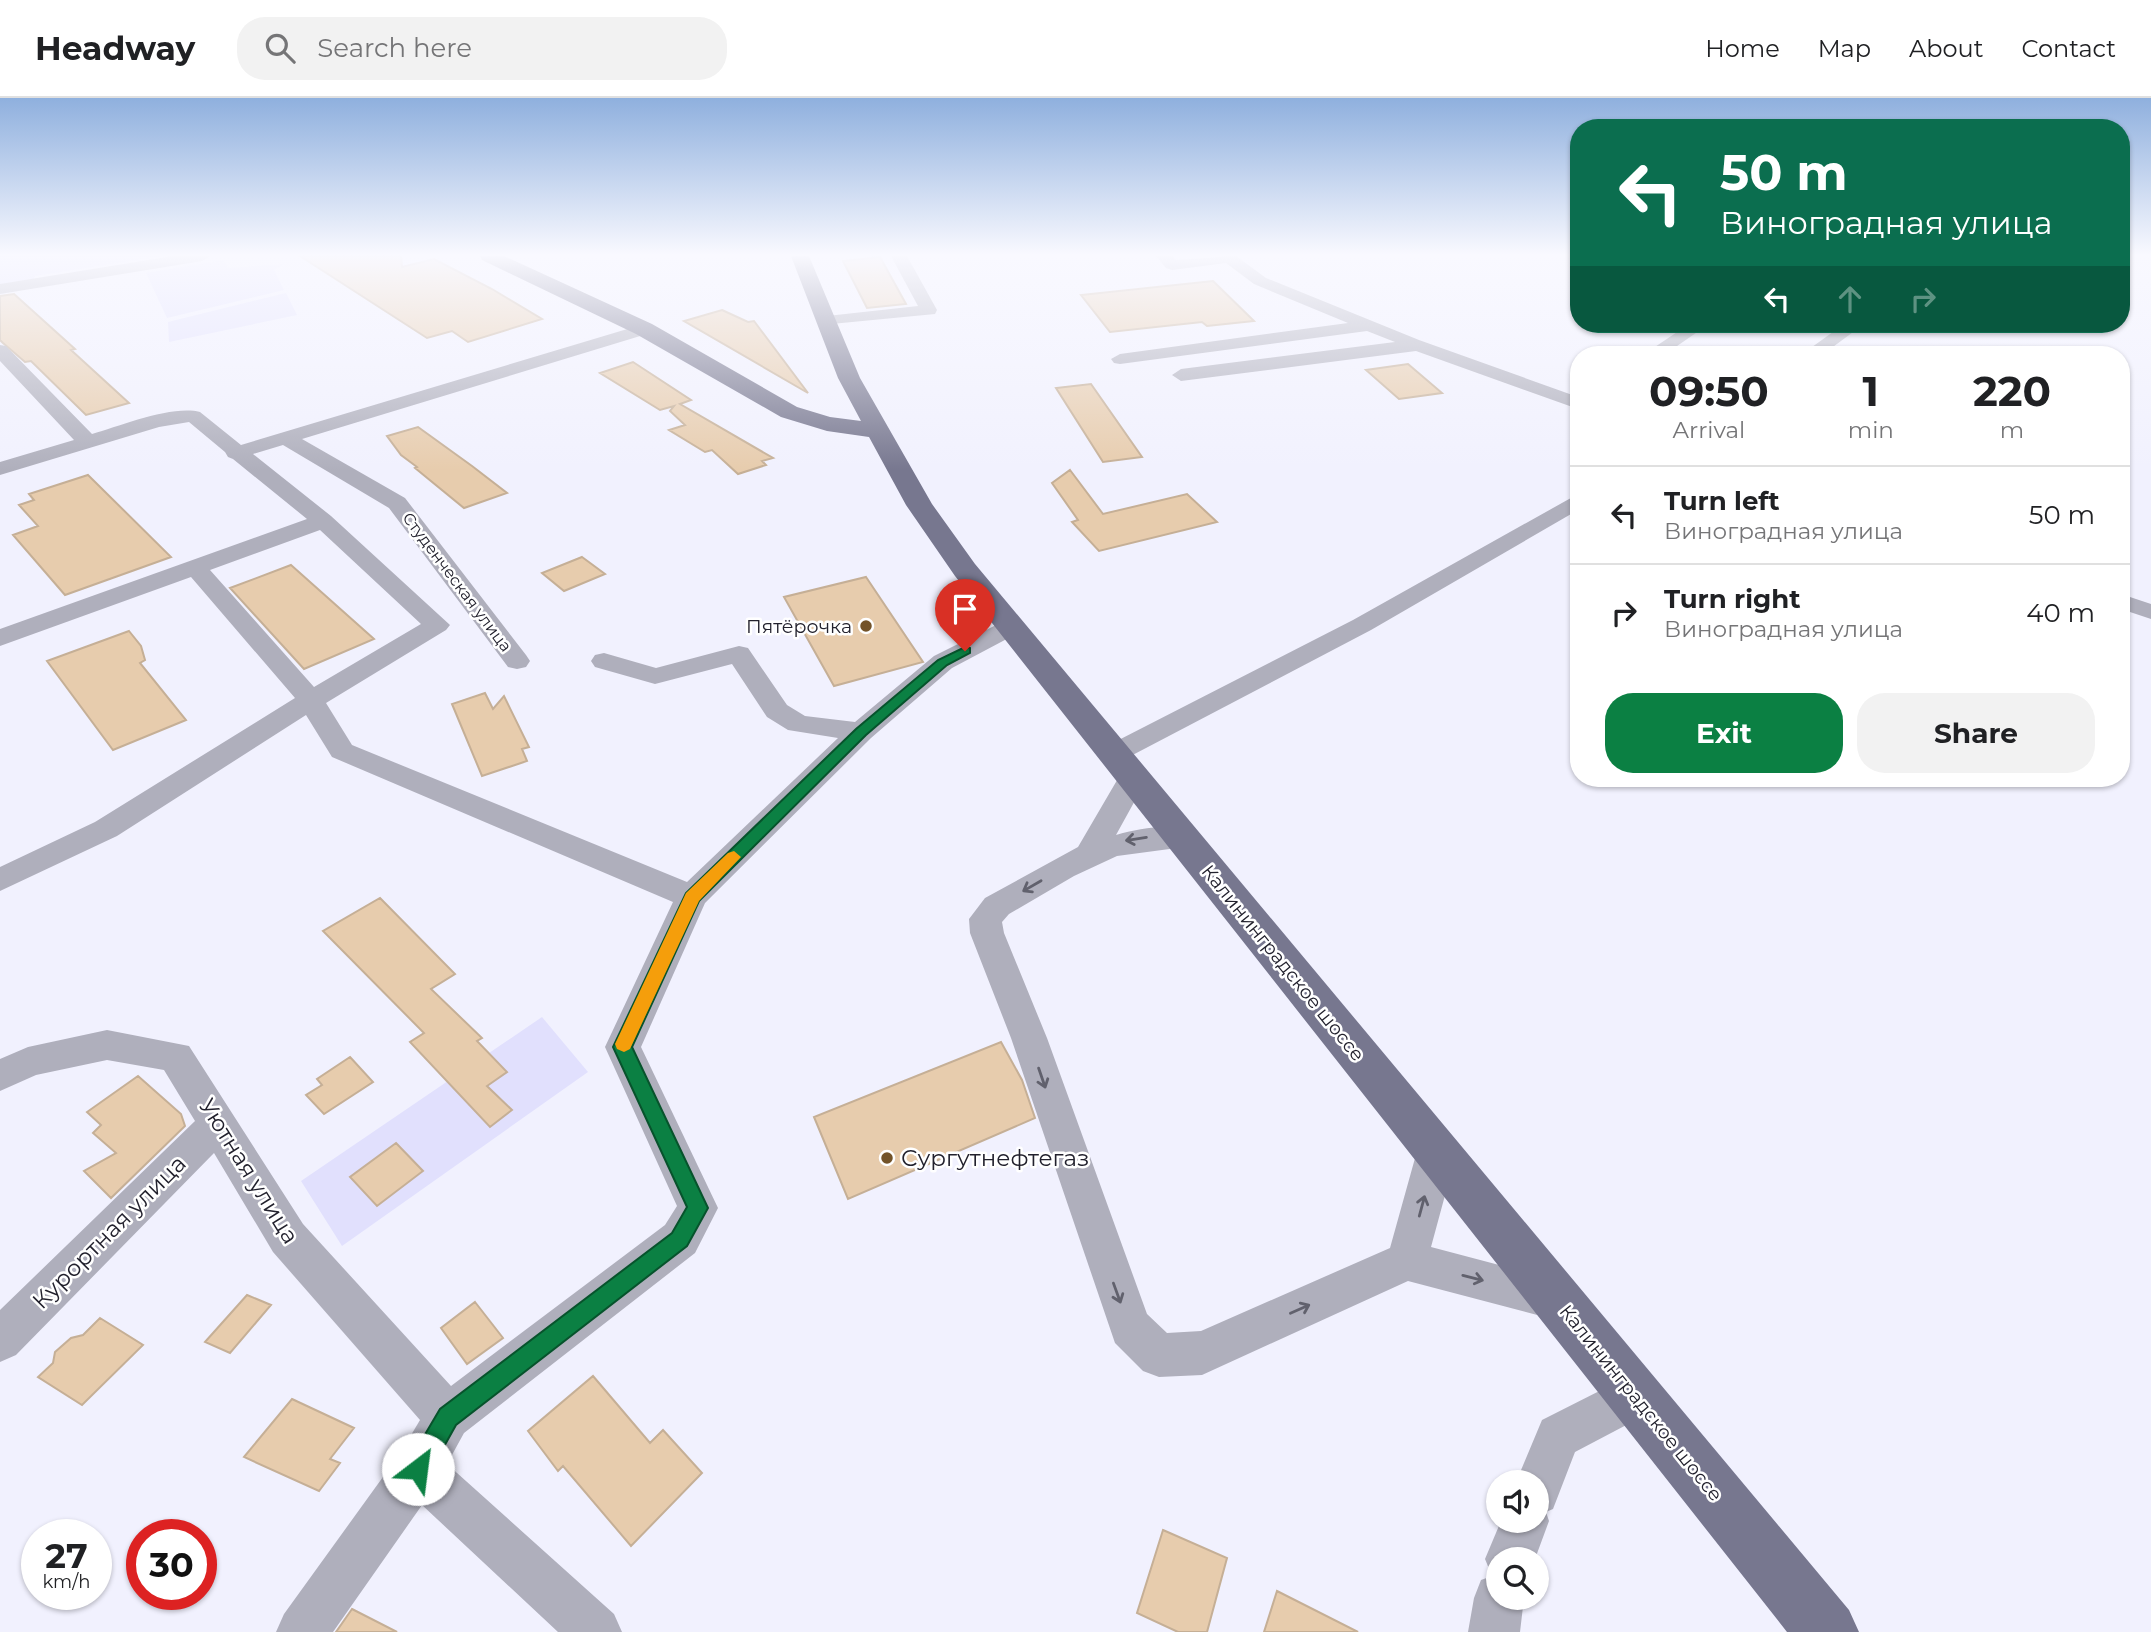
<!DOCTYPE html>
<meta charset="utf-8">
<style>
body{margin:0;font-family:Montserrat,sans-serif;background:#f2f2f2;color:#202124;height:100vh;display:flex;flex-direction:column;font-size:26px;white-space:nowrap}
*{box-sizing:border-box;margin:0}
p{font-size:23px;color:#757577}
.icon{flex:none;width:38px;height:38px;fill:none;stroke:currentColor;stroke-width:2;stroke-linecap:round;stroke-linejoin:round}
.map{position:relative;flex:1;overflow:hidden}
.panel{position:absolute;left:1570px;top:248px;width:560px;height:441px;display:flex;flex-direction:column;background:#fff;border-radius:28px;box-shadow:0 2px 5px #0004}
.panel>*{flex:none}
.banner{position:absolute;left:1570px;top:21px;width:560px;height:214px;border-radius:28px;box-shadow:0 2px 5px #0004;background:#0b6e4f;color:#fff;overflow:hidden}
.controls{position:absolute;left:1486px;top:1372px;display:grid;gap:14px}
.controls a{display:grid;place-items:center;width:63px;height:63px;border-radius:50%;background:#fff;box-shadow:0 2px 5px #0004;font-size:35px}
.speed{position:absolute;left:21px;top:1421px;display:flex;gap:14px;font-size:35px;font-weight:700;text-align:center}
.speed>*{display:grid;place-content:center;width:91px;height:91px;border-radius:50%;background:#fff;box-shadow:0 2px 5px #0004;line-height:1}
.speed small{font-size:18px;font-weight:400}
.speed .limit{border:10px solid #d22;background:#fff;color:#111}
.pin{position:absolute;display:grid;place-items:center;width:60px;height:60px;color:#fff;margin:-72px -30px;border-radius:50% 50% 50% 0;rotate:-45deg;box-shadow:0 0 7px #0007}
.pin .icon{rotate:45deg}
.me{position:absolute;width:77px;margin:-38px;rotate:30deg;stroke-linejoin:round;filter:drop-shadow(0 0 5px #0008)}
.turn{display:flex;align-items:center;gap:24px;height:147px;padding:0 35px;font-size:32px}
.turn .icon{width:91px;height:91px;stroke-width:2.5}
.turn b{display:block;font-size:49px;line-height:60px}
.lanes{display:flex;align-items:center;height:66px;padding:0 35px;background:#0003;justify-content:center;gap:35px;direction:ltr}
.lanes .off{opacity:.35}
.eta{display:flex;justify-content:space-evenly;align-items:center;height:119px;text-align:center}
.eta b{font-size:42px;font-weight:700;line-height:49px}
.cta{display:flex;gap:14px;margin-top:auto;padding:14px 35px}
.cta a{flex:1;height:80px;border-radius:28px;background:#0b8043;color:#fff;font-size:28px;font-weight:700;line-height:80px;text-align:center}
.cta a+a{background:#f2f2f2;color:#202124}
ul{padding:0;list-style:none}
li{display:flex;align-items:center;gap:21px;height:98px;padding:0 35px;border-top:2px solid #e0e0e0}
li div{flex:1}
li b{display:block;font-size:26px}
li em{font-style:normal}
header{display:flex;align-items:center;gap:42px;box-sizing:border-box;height:98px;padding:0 35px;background:#fff;border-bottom:2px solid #e0e0e0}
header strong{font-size:33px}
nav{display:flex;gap:38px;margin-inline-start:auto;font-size:24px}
.search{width:490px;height:63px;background:#f2f2f2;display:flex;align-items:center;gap:18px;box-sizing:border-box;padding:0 24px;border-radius:28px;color:#757577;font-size:26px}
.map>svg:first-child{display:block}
.green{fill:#e1e0fd}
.building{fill:#e7ccad;stroke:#c5af96;stroke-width:2}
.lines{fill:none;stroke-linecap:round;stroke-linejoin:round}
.minor{fill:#afafbc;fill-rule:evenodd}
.major{fill:#77778f;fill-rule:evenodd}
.oneway{stroke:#61616d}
.route{fill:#0b8043;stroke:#07532c;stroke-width:2}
.slow{fill:#f59e0b}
.poi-dot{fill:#735329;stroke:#fff;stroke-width:2.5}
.labels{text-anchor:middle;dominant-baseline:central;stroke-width:5;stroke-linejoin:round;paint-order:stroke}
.far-street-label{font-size:16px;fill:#22212d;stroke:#fff}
.poi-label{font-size:19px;fill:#22212d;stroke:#fff;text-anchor:end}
.street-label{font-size:19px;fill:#22212d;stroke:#fff}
.near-poi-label{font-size:23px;fill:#22212d;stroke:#fff;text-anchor:start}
.near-street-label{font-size:23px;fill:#22212d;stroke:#fff}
</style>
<header>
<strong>Headway</strong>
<div class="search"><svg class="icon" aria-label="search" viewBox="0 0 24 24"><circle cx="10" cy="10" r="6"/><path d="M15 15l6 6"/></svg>Search here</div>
<nav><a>Home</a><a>Map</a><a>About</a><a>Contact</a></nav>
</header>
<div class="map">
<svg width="2151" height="1534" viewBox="0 0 2151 1534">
<rect width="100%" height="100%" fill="#f1f1fe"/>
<path class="green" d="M0,158h162l-127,20 -2,5 -33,5z
M223,162l5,8 56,-4 -10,6 10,20 -117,28 -21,-45z
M286,195l11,22 -128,27 -1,-20z
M542,919l46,55 -246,174 -41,-65z"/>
<path class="building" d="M300,158h101l1,11 32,-8 58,30 50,30 -74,23 -16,-11 -25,7z
M880,159l26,47 -39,4 -24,-47z
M1213,183l41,40 -47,5 -5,-4 -92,10 -29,-37z
M14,196l61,55 -4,1 58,53 -43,12 -55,-54 -6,1 -22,-19 -3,-3v-44z
M722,212l26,12 6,-1 54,72 -124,-72z
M633,264l58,38 -11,4 93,54 -11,3 4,4 -28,9 -26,-24 -7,2 -36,-22 16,-5 -15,-14 4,-5 -14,4 -60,-37z
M1408,266l34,29 -43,6 -33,-29z
M1091,286l51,73 -39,5 -47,-74z
M418,329l54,39 35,27 -43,15 -49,-40 2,-1 -16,-12 -14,-19z
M1070,372l33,44 84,-20 30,28 -118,29 -27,-29 6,-2 -26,-37z
M88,377l83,82 -106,38 -52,-60 25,-9 -19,-21 15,-5 -5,-6z
M582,459l23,17 -41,17 -22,-18z
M291,467l83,74 -70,30 -74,-81z
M866,479l57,85 -89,24 -50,-89z
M129,533l12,15 4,14 -5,3 46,57 -73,30 -66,-89z
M485,595l8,16 11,-13 25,51 -7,2 5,12 -45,15 -30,-72z
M380,800l75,76 -24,15 51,49 -5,3 30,31 -20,14 25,24 -22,17 -80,-85 14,-9 -101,-102z
M1001,944l21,38 13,38 -187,81 -34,-82z
M350,959l23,25 -49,32 -18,-19 16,-10 -5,-6z
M138,978l43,38 4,12 -74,72 -27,-27 32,-18 -23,-20 8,-8 -14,-13z
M396,1045l27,28 -46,35 -27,-29z
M247,1197l24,10 -41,48 -25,-11z
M475,1204l28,36 -36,26 -26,-36z
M100,1220l43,27 -61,60 -44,-28 15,-14 2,-11 16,-14 12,-3z
M593,1278l57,67 13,-13 39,43 -71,73 -68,-80 -5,5 -30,-40z
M292,1301l62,29 -24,31 10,4 -21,28 -75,-34z
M1163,1432l64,28 -20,74h-29l-41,-19z
M1277,1493l81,41h-94z
M352,1511l45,23h-61z"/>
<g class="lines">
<path class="minor" d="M173,158h37l-8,5 -202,33v-10z
M891,158h16l30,54 -2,4 -114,11 -3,-4 9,-5 91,-10z
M1156,158h16l4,4 60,-4 30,22 153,62 159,57v12l-162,-58 -235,30 -9,-6 9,-6 214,-27 -28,-11 -247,33 -6,-1 -3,-4 9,-5 228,-31 -94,-39 -28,-21 -54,7 -6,-2z
M644,226l6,1 3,4 -3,4 -348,106 103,59 121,157 4,6 -4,6 -9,2 -9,-2 -119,-159 -106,-63 -30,9 78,62 119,109 -4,5 -120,73 26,42 335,137 151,-144 -50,-8 -21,-13 -35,-53 -77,20 -60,-17 -4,-6 4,-6 9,-2 52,15 83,-22 9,2 39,57 18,11 50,6 79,-66 68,-34 9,-3 9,3 4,5 -4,5 -68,36 -81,70 -166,165 -64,144 77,161 -23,45 -231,180 -17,31 167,150 8,18h-64l-136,-127 -89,127h-57l8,-18 117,-162 19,-32 -147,-168 -59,-99 -198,202 -16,7v-52l195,-189 -31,-51 -57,-10 -71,15 -36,16v-32l28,-12 79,-17 82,16 114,178 148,162 214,-161 12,-19 -72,-159 68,-145 -341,-145 -26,-42 -189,121 -117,55v-24l95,-45 200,-124 -104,-121 -191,69v-17l307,-110 -74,-60 -5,-2 -3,-5 -36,-30 -30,5 -159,48v-13l74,-22 -74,-79v-16l6,1 86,88c29,-8 79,-29 108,-22l41,33zM320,432l101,94 -107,63 -104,-117z
M1689,226h20l-45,31h-21z
M1844,226h20l-42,31h-21z
M1578,396v16l-207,120 -246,129 -10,3 -10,-3 -4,-6 4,-6 248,-127z
M2121,496l30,10v15l-30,-10z
M1133,669l10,3 5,7 -32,58c24,-7 52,-11 76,-5l4,8 -4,8 -75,10 -43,20 -65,38 -7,8 2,11 43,105 100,276 20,19 34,-2 189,-83 27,-97 6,-12 14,-5 14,5 6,12 -26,96 140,37 6,15 -6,15 -15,6 -148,-39 -206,94 -43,2 -16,-6 -28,-28 -104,-305 -41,-105 -1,-14 16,-21 93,-51 45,-77z
M1635,1275l16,7 7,16 -7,16 -76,40 -22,57 -7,3 3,9 -14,38h-37v39h26l-4,34h-52l6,-34 7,-18 11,-4 -7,-17 16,-38h35v-39h-20l26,-62z"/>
<path class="major" d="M480,158h24l148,68 145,83 33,10 31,4 -23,-43 -47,-122h18l51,122 72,126 43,60 874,1046 10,22h-72l-832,-1056 -49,-71 -37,-68 -42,-6 -46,-14 -145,-83 -154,-74z"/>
</g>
<defs><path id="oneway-shaft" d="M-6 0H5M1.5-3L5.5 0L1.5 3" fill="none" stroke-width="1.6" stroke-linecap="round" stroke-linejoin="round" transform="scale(1.75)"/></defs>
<g class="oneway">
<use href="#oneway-shaft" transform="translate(1136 741) rotate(171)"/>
<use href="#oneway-shaft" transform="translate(1032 788) rotate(150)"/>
<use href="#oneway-shaft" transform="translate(1042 980) rotate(71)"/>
<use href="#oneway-shaft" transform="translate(1422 1108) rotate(-75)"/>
<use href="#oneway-shaft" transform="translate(1473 1180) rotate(14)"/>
<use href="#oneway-shaft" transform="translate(1117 1195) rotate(70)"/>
<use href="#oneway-shaft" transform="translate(1300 1211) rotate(-24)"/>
</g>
<linearGradient id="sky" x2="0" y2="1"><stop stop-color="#8fb0de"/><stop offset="0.42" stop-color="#f9f9ff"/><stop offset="1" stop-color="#f9f9ff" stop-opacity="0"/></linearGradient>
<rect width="2151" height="373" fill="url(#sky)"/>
<path class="route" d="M965,549l5,1v5l-23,12 -81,70 -167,166 -67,146 76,161 -21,38 -231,179 -29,52 -9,4 -8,-4 -4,-8 4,-9 30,-51 232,-176 15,-26 -74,-160 73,-154 170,-164 82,-69z"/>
<path class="slow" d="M734,753l7,6 -42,44 -69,148 -6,3 -7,-3 -2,-5 71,-151 42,-40z"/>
<g class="poi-dot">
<circle cx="866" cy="528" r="7"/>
<circle cx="887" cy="1060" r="7"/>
</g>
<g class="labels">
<g class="far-street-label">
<text transform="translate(457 484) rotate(53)">Студенческая улица</text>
</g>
<g class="poi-label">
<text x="852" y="528">Пятёрочка</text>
</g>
<g class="street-label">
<text transform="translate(1283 865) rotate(51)">Калининградское шоссе</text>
<text transform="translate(1641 1305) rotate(51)">Калининградское шоссе</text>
</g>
<g class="near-poi-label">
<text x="901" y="1060">Сургутнефтегаз</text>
</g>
<g class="near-street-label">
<text transform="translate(249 1073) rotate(58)">Уютная улица</text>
<text transform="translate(109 1134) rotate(-45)">Курортная улица</text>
</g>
</g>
</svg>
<div class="controls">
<a><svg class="icon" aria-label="sound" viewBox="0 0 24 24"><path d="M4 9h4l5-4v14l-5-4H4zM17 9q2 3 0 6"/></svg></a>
<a><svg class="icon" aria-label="search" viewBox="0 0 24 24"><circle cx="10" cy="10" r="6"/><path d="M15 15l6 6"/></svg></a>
</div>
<div class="speed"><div>27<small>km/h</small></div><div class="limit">30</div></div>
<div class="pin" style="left:965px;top:553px;background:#d93025"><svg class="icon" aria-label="arrive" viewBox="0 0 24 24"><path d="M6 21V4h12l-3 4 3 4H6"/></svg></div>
<svg class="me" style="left:418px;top:1371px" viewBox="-20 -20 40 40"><circle r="19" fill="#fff"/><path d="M0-13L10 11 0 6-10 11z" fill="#0b8043"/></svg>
<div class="banner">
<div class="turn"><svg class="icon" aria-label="left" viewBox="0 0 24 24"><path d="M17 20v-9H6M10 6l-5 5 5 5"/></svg><div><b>50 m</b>Виноградная улица</div></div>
<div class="lanes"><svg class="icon" aria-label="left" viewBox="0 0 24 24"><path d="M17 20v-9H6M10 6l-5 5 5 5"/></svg><svg class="icon off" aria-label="ahead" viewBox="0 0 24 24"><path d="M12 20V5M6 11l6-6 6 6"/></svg><svg class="icon off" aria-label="right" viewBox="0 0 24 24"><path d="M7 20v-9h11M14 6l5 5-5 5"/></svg></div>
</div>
<section class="panel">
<div class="eta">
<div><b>09:50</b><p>Arrival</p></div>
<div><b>1</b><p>min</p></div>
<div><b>220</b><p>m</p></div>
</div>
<ul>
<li><svg class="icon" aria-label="left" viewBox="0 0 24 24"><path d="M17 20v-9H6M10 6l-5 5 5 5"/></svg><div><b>Turn left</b><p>Виноградная улица</p></div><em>50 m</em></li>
<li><svg class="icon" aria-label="right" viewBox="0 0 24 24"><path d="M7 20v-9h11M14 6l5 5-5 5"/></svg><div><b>Turn right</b><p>Виноградная улица</p></div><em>40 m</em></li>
</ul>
<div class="cta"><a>Exit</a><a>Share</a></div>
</section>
</div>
